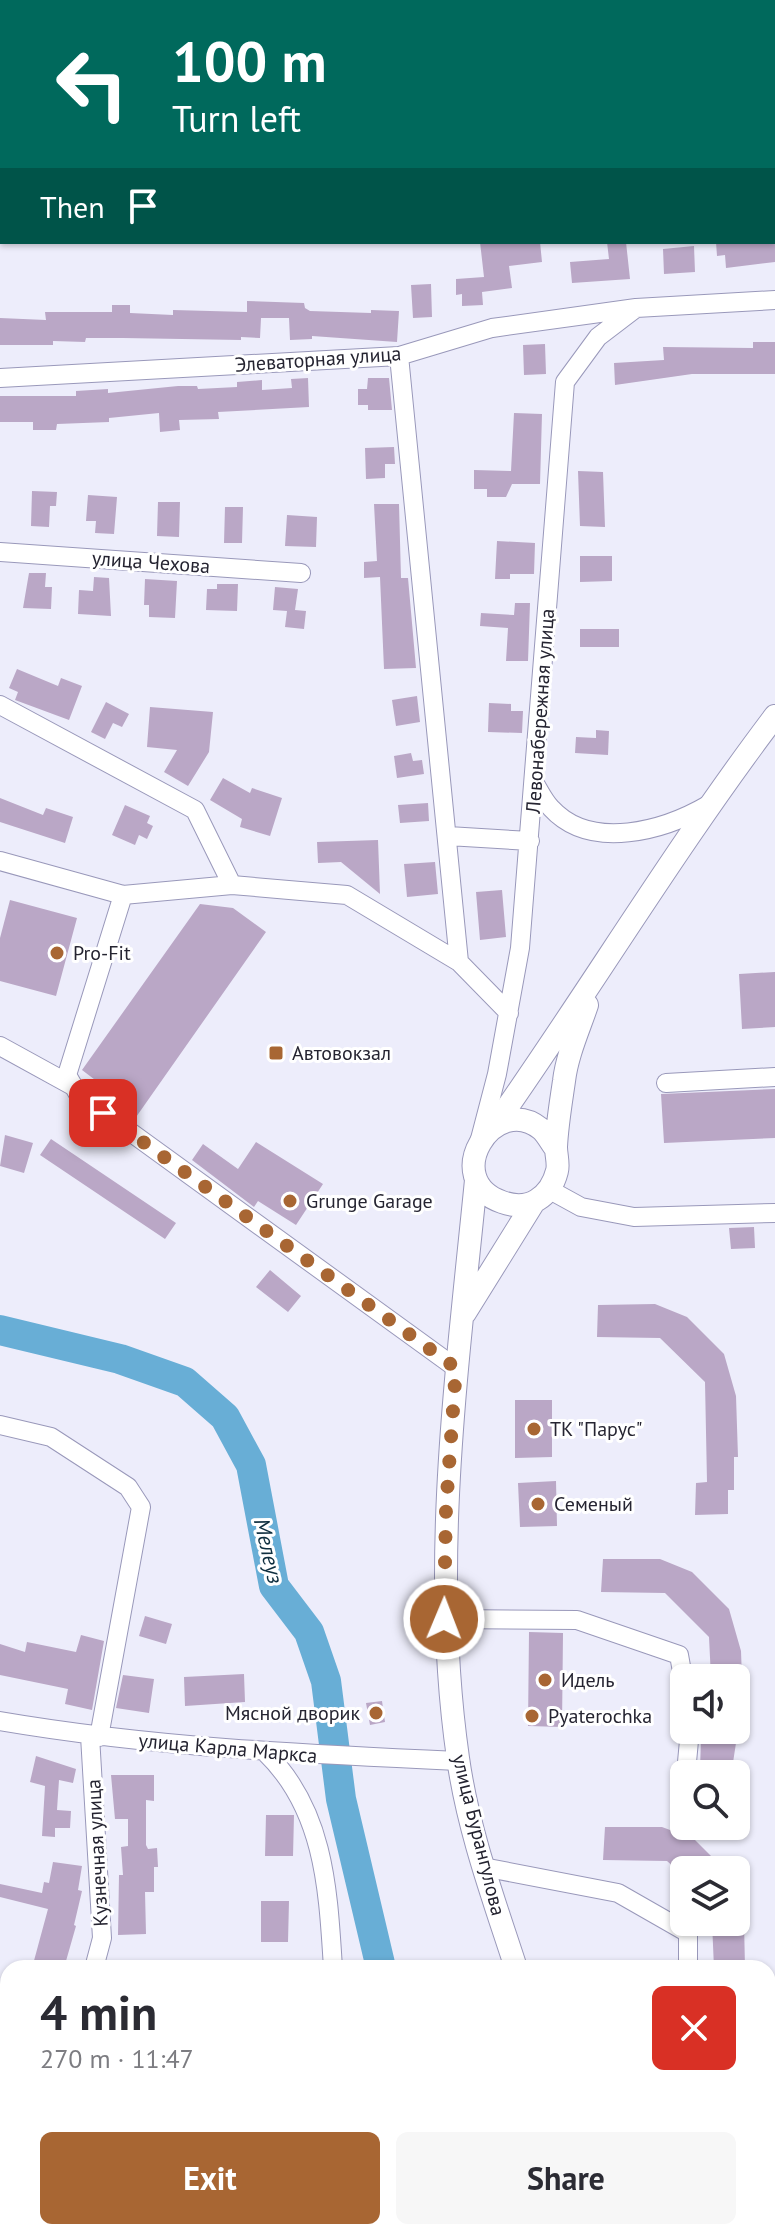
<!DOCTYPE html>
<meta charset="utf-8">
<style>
body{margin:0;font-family:"PT Sans",sans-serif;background:#f7f7f7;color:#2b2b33;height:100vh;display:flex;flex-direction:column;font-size:30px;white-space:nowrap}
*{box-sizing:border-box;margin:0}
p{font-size:26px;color:#7c7c81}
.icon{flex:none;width:44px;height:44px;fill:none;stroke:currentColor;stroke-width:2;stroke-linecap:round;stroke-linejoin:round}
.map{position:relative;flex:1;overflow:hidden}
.sheet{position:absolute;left:0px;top:1960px;width:776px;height:280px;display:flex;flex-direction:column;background:#fff;border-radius:24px 24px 0 0;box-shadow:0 2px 6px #0004}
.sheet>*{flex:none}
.hud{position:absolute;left:0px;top:0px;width:776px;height:244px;box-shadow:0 2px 6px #0004;background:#00695c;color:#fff;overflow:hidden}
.buttons{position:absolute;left:670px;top:1664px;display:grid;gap:16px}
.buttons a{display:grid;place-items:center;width:80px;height:80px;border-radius:12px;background:#fff;box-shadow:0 2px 6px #0004;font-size:40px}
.pin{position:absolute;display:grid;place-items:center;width:68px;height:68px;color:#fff;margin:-34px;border-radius:16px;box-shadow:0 4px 12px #0006}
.me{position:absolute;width:88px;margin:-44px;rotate:1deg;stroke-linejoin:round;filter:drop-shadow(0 0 6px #0008)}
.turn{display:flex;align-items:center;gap:28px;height:168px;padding:0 40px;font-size:36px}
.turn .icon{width:104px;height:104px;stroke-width:2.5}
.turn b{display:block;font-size:56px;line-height:68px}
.then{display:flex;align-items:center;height:76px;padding:0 40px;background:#0003;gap:16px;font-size:30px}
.round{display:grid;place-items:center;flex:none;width:84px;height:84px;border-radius:12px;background:#f7f7f7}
.summary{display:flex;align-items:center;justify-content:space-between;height:136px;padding:0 40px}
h1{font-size:48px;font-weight:800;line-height:60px}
.cta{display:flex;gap:16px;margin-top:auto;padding:16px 40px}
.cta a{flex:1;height:92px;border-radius:12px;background:#a86633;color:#fff;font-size:32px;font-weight:800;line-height:92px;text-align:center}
.cta a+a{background:#f7f7f7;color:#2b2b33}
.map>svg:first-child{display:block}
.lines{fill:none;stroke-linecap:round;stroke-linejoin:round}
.river{stroke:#68aed6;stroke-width:30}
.building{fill:#baa7c6}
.minor-casing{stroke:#9998ba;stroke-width:20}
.major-casing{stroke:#9998ba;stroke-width:24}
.minor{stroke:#fff;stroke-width:18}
.major{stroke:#fff;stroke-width:22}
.route{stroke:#a86633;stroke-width:14;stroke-dasharray:0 25.2}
.poi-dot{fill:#a86633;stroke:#fff;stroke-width:3}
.labels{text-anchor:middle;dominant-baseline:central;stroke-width:6;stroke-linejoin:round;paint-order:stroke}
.street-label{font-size:20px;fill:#252431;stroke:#fff}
.poi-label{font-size:20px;fill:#252431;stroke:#fff;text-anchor:start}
.water-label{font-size:22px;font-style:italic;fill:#0e2e3f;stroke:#fff}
</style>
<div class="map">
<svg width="775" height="2240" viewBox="0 0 775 2240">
<rect width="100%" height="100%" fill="#ededfb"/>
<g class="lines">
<path class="river" d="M0,1330l120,29 65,23 40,35 26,48 23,121 35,46 17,49 15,118 40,169
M371,2240l3,-8"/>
</g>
<path class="building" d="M480,242h60l2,20 -33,4 3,22 -30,4 1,13 -21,1v-12l-6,1v-16l28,-2z
M607,242h19l4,37 -58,4 -2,-21 39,-3z
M716,242h59v20l-49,6 -1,-13 -8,1z
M694,246l1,26 -31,2 -1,-25z
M431,284l1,33 -19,1 -2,-33z
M247,301l57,2 1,5 5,3 61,2v-3l28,1 -2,31 -85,-6v3l-22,1 -1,-22h-28l-1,20 -19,-1v3l-118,-2h-37l-1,4 -32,-1v4h-53v-27l46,2 -1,-8h67v-7h18v8l43,2v-5l74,2z
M753,342h22v32h-83l-77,11 -1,-22 50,-3 -1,-13 90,1z
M545,344l1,30 -22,1 -1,-30z
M308,378l1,29 -91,5 1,7 -40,1 1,10 -20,2 -1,-19 -50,5v4l-52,2 -1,6h-23v-8h-33v-26h76v-5l32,-2v4l70,-7h19l1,3 39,-2v-5l25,-2v10l30,-2 -1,-9z
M368,378h21l3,32h-24v-5h-10v-16h9z
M514,413l28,1 -2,70h-28l-6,13h-19v-8h-13v-19l37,1z
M394,447l1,17h-10v14l-19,1 -1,-31z
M578,471l25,1 2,55 -25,-1z
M32,491l25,1 -1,14h-6l-1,21 -18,-1z
M88,495l29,2 -3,37 -19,-1 1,-12h-10z
M158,502h22l-1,35 -22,-1z
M374,504h25l2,74h7l8,90 -32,1 -4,-92 -16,1v-16l13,-1z
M225,507h18l-1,36h-18z
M287,515l30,2 -1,30 -31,-1z
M497,541l38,2 -1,31h-24v5h-15z
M580,556h32v25l-32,1z
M29,573h17l-1,14h7l-1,22 -28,-1z
M94,577l15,1 2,38 -33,-2 1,-24 14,1z
M145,579l32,2 -2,37 -26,-1v-12h-5z
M217,584h21l-1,27 -31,-1 1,-21h10z
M275,587l23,2 -3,21 11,1 -2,18 -19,-2 2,-16 -14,-1z
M515,603h15l-2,58h-22l2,-33 -28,-2 1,-13 33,2z
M580,629h39v18h-39z
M17,669l41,17 3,-8 21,8 -13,34 -54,-20 3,-8 -9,-4z
M417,696l3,26 -24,4 -4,-26z
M106,702l23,12 -7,13 -9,-4 -8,16 -14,-7z
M489,703l22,1v7h12l-1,22 -34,-1z
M150,707l63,5 -4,40 -21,34 -24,-14 13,-22 -30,-3z
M596,730l13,1 -1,24 -33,-2 1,-16 20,1z
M411,753l2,8 9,-1 2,14 -27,4 -3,-22z
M223,778l27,15 2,-5 30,10 -12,38 -30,-9 2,-8 -32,-19z
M0,798l43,17 3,-7 27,9 -8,26 -65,-21z
M428,803l1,18 -29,2 -2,-18z
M125,805l25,11 -3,7 6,3 -6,13 -8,-4 -4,10 -23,-10z
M378,840l2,54 -39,-32 -23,1 -1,-21z
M435,862l3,32 -31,3 -3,-33z
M502,890l4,47 -26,3 -4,-48z
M10,900l67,18 -21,78 -56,-15v-43z
M200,904l33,4 33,24 -132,188 -24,-18 5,-7 -33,-25z
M775,972v55l-33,2 -3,-55z
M775,1089v49l-111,5 -3,-49z
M5,1135l28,8 -9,30 -24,-7z
M51,1139l125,84 -11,16 -125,-84z
M256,1142l67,42 -27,41 -38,-24 -4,6 -62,-47 11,-16 35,25z
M754,1227l1,21 -24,1 -2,-21z
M270,1270l31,26 -13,16 -32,-25z
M655,1304l32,13 37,37 12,42 2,61h-4v33h-6v24l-33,1 1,-32 11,-1 -2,-100 -45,-44 -63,-1 1,-32z
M515,1400h37v57l-37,1z
M556,1481l1,45 -37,1 -2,-44z
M603,1559h57l32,13 37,37 12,42 1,27h-31l-2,-41 -44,-44 -64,-1z
M145,1616l27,8 -6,20 -27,-8z
M529,1632l34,1 -1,94 -34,-1z
M81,1635l23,6 -12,69 -27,-6 3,-15 -68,-14v-31l25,8 2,-10 49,10z
M244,1674l1,28 -60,4 -1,-29z
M123,1675l31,4 -5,34 -33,-5z
M382,1701l3,21 -15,3 -4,-22z
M712,1730h26l-6,39 -32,1 1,-32 11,-1z
M36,1756l40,13 -3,14 -14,-3 -2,30 14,1 -1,17h-15v9l-13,-1 3,-50 -15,-4z
M111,1775h43v26l-8,-1v45l2,4 9,-1 1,19h-4v25h-9l1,42 -28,1 1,-60h4l-2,-28 7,-1v-27h-13z
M266,1815h28l-1,41h-28z
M605,1827h57l32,12 31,31h-48l-10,-9 -64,-1z
M53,1862l29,4 -4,24 4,1 -8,34 2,1 -12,42h-32l16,-59 -48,-12v-13l42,9 2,-11 5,1z
M261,1901h28l-1,41h-27z
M712,1922h32l1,46h-31z"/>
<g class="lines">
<g class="minor-casing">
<path id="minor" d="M774,35h1
M0,63h2
M399,356l60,606
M0,378l399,-22 93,-28 144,-20 139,-8
M0,552l301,21
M0,705l195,105 37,75
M534,782c5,8 10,19 17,26 40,44 114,22 157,-3
M448,836l82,5
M0,861l123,34 109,-10 115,10 112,67 50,51
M123,895l-56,180 11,19 378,274
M0,1046l71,39
M666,1083l109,-6
M480,1139l17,-65 23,-126 45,-566 33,-45 38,-29
M550,1190l31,17 53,10 141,-4
M0,1425l51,12 77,50 13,20 -42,230
M444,1619l133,1 102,35 5,28
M0,1721c152,26 304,33 458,40
M90,1736l12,202 -8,30
M265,1752c60,58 63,138 68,216
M687,1762l3,-32
M483,1867l135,26 70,40v35
M768,2100l7,-2
M768,2178l7,-2
M469,2232l3,8
M717,2232l3,8
M20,2240l2,-8
M73,2240l2,-8"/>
</g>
<g class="major-casing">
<path id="major" d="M495,1125c95,-135 180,-277 280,-409
M556,1149c-5,-6 -9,-15 -15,-20 -47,-38 -102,51 -39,73 11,4 24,5 35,-2 10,-6 17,-17 20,-29 2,-7 -1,-16 -1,-24 1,-22 5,-45 8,-66 3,-26 15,-52 23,-76
M476,1180c-19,193 -46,384 -18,578 10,72 36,142 58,210
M465,1313l69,-111
M603,2232l3,8"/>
</g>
<use href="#minor" class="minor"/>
<use href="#major" class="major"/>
</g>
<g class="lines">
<path class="route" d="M103,1113l353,255 -10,140 -2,111"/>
</g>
<g class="poi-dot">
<circle cx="57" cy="953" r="8"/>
<rect x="268" y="1045" width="16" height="16" rx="4"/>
<circle cx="290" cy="1201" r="8"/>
<circle cx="534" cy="1429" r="8"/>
<circle cx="538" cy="1504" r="8"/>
<circle cx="545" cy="1680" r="8"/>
<circle cx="376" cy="1713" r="8"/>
<circle cx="532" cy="1716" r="8"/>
</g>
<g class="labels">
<g class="street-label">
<text transform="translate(318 359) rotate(-4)">Элеваторная улица</text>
<text transform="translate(151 562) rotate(4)">улица Чехова</text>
<text transform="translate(540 711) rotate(-86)">Левонабережная улица</text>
<text transform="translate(228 1748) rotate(5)">улица Карла Маркса</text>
<text transform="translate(479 1835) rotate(76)">улица Бурангулова</text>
<text transform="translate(97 1853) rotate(-93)">Кузнечная улица</text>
</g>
<g class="poi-label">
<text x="73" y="953">Pro-Fit</text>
<text x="292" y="1053">Автовокзал</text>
<text x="306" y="1201">Grunge Garage</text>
<text x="550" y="1429">ТК "Парус"</text>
<text x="554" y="1504">Семеный</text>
<text x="561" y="1680">Идель</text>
<text x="360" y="1713" text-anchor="end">Мясной дворик</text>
<text x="548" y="1716">Pyaterochka</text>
</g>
<g class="water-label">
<text transform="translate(269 1551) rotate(77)">Мелеуз</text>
</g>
</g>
</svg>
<div class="buttons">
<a><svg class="icon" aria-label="sound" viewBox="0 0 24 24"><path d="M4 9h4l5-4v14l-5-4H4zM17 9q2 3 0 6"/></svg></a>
<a><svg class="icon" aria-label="search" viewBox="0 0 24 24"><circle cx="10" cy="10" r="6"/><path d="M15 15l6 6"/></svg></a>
<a><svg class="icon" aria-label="layers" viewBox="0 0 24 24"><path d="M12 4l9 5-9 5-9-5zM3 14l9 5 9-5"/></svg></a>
</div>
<div class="pin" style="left:103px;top:1113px;background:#d93025"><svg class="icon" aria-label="arrive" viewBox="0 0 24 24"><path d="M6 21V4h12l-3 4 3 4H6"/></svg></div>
<svg class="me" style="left:444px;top:1619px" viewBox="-20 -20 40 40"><circle r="17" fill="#a86633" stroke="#fff" stroke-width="3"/><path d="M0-11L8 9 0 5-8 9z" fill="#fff"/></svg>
<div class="hud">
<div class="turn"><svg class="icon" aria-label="left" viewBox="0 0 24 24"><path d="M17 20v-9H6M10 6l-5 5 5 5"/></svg><div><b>100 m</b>Turn left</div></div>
<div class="then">Then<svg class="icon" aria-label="arrive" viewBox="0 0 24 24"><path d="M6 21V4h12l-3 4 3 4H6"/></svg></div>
</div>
<section class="sheet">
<div class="summary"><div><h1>4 min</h1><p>270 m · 11:47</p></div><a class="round" style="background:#d93025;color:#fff"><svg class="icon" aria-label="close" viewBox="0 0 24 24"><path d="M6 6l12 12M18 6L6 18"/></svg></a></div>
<div class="cta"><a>Exit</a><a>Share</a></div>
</section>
</div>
